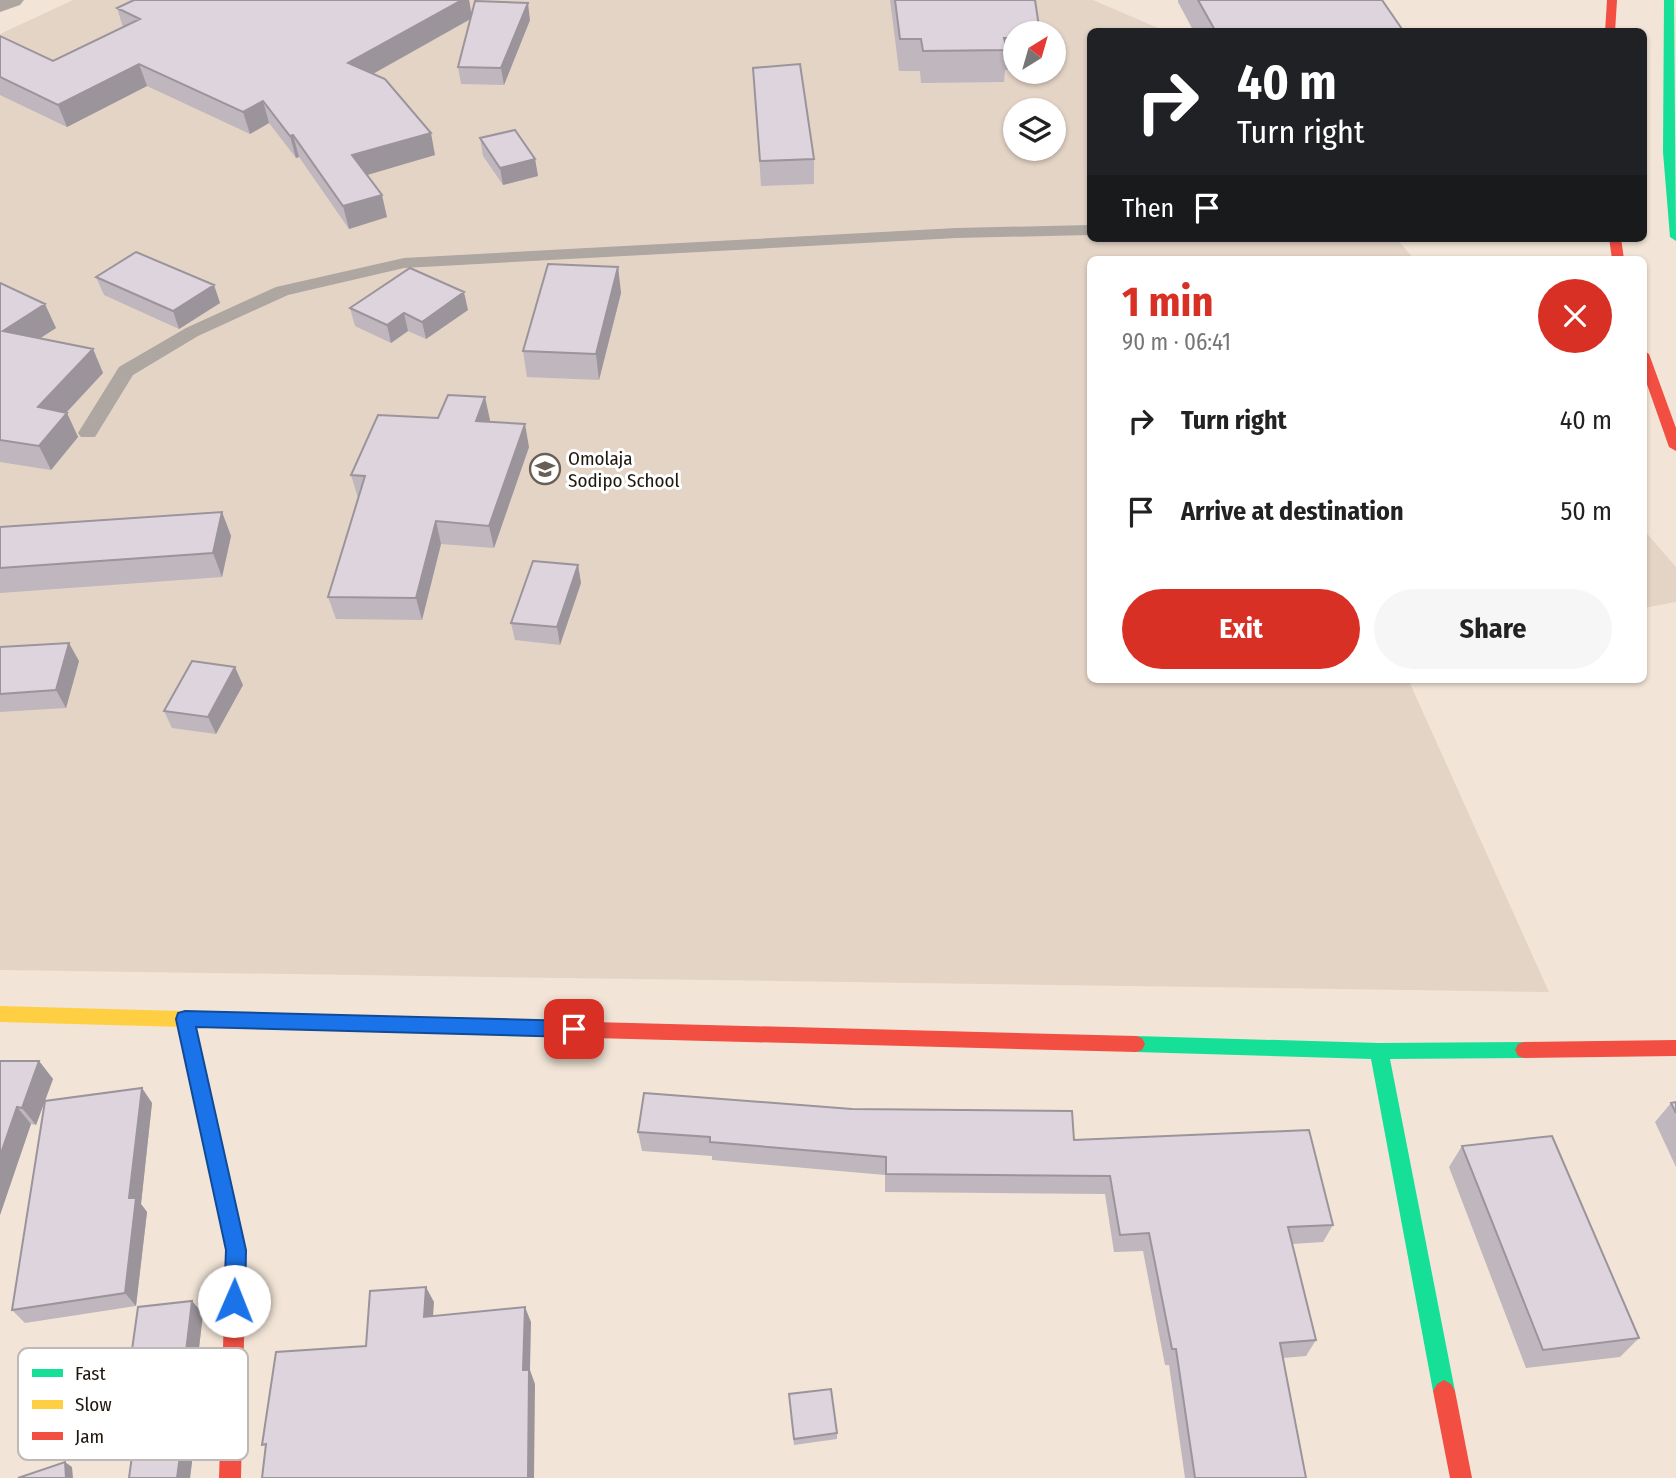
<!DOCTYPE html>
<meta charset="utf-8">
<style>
body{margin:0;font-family:"Fira Sans Condensed",sans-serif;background:#f6f6f6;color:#222;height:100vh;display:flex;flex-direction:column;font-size:26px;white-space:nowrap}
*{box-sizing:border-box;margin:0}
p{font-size:23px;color:#767676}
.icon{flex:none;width:38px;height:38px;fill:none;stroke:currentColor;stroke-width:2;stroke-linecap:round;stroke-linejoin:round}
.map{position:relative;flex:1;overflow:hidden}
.side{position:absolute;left:1087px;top:256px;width:560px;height:427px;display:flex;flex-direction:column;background:#fff;border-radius:10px;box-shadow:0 2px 5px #0004}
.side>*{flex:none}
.hud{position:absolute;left:1087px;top:28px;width:560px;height:214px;border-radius:10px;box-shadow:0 2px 5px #0004;background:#202124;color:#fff;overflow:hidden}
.needle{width:46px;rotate:37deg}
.controls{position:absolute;left:1003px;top:21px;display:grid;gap:14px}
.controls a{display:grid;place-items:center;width:63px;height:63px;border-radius:50%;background:#fff;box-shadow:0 2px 5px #0004;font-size:35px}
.pin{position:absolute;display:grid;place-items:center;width:60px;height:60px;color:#fff;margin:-30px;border-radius:14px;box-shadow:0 4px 10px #0006}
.me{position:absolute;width:77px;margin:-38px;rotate:1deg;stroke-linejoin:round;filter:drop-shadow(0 0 5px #0008)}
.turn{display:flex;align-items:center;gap:24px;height:147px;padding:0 35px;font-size:32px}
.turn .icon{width:91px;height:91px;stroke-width:2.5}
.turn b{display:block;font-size:49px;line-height:60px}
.then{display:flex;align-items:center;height:66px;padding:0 35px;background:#0003;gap:14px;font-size:26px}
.round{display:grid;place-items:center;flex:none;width:74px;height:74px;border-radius:37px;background:#f6f6f6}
.headline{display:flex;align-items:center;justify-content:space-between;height:119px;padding:0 35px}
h1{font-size:42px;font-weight:700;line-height:52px;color:#d93025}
.cta{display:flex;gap:14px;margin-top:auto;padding:14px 35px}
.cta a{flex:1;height:80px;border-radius:42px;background:#d93025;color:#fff;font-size:28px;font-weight:700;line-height:80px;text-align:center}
.cta a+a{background:#f6f6f6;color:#222}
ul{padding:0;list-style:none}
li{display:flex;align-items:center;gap:21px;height:91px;padding:0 35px}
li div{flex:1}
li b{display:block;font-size:26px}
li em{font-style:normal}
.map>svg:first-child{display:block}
.education{fill:#e4d4c6;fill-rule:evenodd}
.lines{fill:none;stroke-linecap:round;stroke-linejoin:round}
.lane{fill:#ada6a1;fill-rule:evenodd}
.street{fill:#ada6a1;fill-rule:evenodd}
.fast{fill:#16e098;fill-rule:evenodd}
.slow{fill:#ffcf43;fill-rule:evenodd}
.jam{fill:#f24e42;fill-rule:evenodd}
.wall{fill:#bfb6be}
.shaded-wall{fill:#9b949b}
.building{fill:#ded4dd;stroke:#9b949b;stroke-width:2}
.route{fill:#1a73e8;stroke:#114b97;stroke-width:2}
.labels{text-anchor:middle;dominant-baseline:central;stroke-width:6;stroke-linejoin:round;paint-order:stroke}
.poi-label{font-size:19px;fill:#20170e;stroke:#fff;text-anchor:start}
.key{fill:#fff;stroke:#bcb9b7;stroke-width:2}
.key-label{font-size:19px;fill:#20170e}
</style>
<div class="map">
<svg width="1676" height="1478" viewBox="0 0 1676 1478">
<rect width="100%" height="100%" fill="#f2e5d7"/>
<path class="education" d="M73,0h1020l72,31 -75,1v206h306l18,21h-324v420h318l141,313 -1549,-22v-936zM1015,33h39v39h-39zM1015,110h39v39h-39z
M1643,529l33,38v35l-33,6z"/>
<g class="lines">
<path class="lane" d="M1090,225v10l-134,3 -552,30 -116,27 -90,41 -65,39 -38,62h-14l-3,-4 41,-66 67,-39 90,-41 128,-29 552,-30z"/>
<path class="street" d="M0,0h24l-4,5 -20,7z"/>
<path class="fast" d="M1664,0h10l2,241 -6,-4 -7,-85z
M1136,1036l243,7 145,-1 6,2 3,6 -3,6 -6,2 -134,1 65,332 -4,7 -7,4 -7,-4 -4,-7 -62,-332 -235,-7 -6,-2 -3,-6 3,-6z"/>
<path class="slow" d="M0,1006l593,16 6,2 3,6 -3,6 -6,2 -593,-16z"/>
<path class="jam" d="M1607,0h10l-2,32h-10z
M1609,238h12l3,21h-12z
M1643,350l6,4 27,74v23l-7,-4 -26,-74z
M185,1011l6,2 3,6 52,231 -5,228h-22l7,-228 -50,-231 3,-6z
M593,1022l543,14 6,2 3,6 -3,6 -6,2 -543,-14 -6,-2 -3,-6 3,-6z
M1676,1040v16l-152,2 -6,-2 -3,-6 3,-6 6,-2z
M1444,1380l7,4 4,7 17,87h-22l-17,-87 4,-7z"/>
</g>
<path class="wall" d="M134,0h335l3,14 58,6 -26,65 -43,-1 -3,-17 13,-48 -98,55 62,81 -69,20 21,42 -38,12 -50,-72 -3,1 -27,-35 -19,11 -103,-48 -80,41 -67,-32v-59l53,25 70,-34 -6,-19z
M890,0h145l-20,33v37h-10l-1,12 -83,1 -1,-12h-21z
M1178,0h127l99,32h-210l-16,-30z
M753,68l61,91v25l-53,2z
M480,138l55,21 3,17 -35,9 -20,-29z
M618,267l3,26 -22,87 -72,-3 -4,-26z
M96,277l118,8 6,18 -41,26 -75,-34z
M0,283l56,45 -16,10 53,11 10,24 -37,40h1l11,24 -27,33 -51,-8z
M350,308l118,2 -42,29 -18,-8 -17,12 -36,-17z
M438,418l52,2 -1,2 40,25 -35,101 -53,-4 -19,76 -86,-1 -8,-22 31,-99h-1l-7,-23z
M222,512l9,24 -9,41 -222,16v-66z
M578,565l3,18 -21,62 -45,-5 -4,-17z
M0,647l79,14 -13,47 -66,4z
M243,685l-27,49 -44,-6 -8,-17z
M0,1061h39l14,18 -17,46 -5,-1 -31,91z
M142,1088l10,15 -11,101 6,8 -11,94 -111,17 -13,-13z
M1676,1102v65l-21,-45 16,-19z
M638,1132l436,8 259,85 -10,17 -31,2 24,96 -10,16 -23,2 23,120h-121l-16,-113h-4l-22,-114 -29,1 -9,-58 -220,-2v-17l-173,-15v-4l-70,-5z
M1462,1146l177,192 -19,19 -94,11 -77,-201z
M192,1301l11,13 -13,110 6,6 -6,48h-61l7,-52 -13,-12z
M789,1394l48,39v6l-43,6z"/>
<path class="shaded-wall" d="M462,0h7l3,18 -119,67 -5,-22z
M528,3l2,17 -26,65 -3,-17z
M139,64l8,22 -80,41 -9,-22z
M263,101l6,22 -19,11 -7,-22z
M431,133l4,22 -78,23 -5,-23z
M293,135l6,22 -3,1 -6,-22z
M535,159l3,17 -35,9 -3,-17z
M382,195l5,22 -38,12 -6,-23z
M618,267l3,26 -22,87 -3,-26z
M214,285l6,18 -41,26 -6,-18z
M464,292l4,18 -42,29 -4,-17z
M45,304l11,24 -42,27 -11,-24z
M404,313l4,18 -17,12 -4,-18z
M93,349l10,24 -54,58 -11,-24z
M485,397l5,23 -9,24 -5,-23z
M67,413l11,24 -27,33 -12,-24z
M525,424l4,23 -35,101 -5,-22z
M222,512l9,24 -9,41 -9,-24z
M436,521l5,23 -19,76 -6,-22z
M578,565l3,18 -21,62 -3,-18z
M69,643l10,18 -13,47 -10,-18z
M235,667l8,18 -27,49 -8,-17z
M39,1061l14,18 -17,46 -14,-17z
M142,1088l10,15 -11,101 6,8 -11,94 -11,-13 4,-95z
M17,1107l14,17 -31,91v-59z
M426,1287l8,15 -2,29 -8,-14z
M192,1301l11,13 -13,110 6,6 -6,48h-13l1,-59z
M525,1307l6,15 -1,48 5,14 -1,94h-6l-5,-108z
M65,1462l7,5 1,11h-7z"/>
<path class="building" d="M134,0h328l-114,63 37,16 46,54 -79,22 30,40 -39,11 -50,-71 -3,1 -27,-35 -20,11 -104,-48 -81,41 -58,-28v-41l53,25 87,-42 -23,-11z
M895,0h140l5,33h-25v5h-11l3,12 -84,1 -2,-12h-21z
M1198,0h184l22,32h-188z
M475,1l53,2 -27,65 -43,-1z
M800,64l14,95 -54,2 -7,-93z
M515,130l20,29 -35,9 -20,-30z
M136,252l78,33 -41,26 -77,-34z
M548,264l70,3 -22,87 -73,-3z
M410,268l54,24 -42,30 -18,-9 -17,12 -37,-17z
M0,283l45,21 -42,27 90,18 -55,58 29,6 -28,33 -39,-6z
M448,395l37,2 -9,24 49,3 -36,102 -53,-5 -20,77 -88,-1 37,-121 -14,-1 27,-60 60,3z
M222,512l-9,41 -213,15v-41z
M533,561l45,4 -21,62 -46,-4z
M69,643l-13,47 -56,4v-47z
M192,661l43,6 -27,50 -44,-6z
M0,1061h39l-17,47 -5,-1 -17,49z
M142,1088l-13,110h7l-11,95 -113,17 33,-209z
M644,1093l208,16 220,2 2,29 235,-10 24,95 -45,2 28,113 -36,3 26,135h-111l-19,-129h-4l-23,-116 -29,2 -10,-59 -224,-2v-17l-176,-15v-5l-72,-5z
M1676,1102v11l-5,-10z
M1552,1136l87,202 -96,12 -81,-204z
M426,1287l-2,30 101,-10 -2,63h6l-1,108h-266l4,-34 -4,1 14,-93 90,-6 4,-55z
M192,1301l-14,118 7,-1 -8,60h-48l9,-66 -15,2 15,-107z
M831,1389l6,44 -43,6 -5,-45z
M65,1462l1,16h-48z"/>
<path class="route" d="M185,1011l389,10 6,3 3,5 -3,6 -6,2 -378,-10 50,223 -1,51 -3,7 -8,3 -7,-3 -3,-7 2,-51 -50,-231 2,-6z"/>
<defs>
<g id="school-ring" transform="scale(1.575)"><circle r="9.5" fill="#fff" stroke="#6a5f54" stroke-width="1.5"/><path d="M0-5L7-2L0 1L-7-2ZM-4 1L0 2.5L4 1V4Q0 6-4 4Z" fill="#6a5f54"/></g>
</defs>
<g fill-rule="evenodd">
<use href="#school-ring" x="545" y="469"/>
</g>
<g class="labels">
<g class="poi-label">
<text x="568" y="458">Omolaja<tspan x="568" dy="22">Sodipo School</tspan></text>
</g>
</g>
<rect x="18" y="1348" width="230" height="112" rx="10" class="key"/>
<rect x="32" y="1369" width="31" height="8" fill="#16e098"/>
<rect x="32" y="1400" width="31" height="9" fill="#ffcf43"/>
<rect x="32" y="1432" width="31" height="8" fill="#f24e42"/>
<g class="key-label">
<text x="75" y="1380">Fast</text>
<text x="75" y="1411">Slow</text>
<text x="75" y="1443">Jam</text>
</g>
</svg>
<div class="controls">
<a><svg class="needle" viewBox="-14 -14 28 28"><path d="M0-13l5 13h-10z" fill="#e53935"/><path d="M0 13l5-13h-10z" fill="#767676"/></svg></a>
<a><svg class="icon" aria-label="layers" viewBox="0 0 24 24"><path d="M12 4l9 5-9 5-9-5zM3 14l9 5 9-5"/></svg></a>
</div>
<div class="pin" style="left:574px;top:1029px;background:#d93025"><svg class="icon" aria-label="arrive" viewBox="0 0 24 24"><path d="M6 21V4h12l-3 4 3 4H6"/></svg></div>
<svg class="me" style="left:234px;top:1301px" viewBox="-20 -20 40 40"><circle r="19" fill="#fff"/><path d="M0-13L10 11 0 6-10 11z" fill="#1a73e8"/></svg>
<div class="hud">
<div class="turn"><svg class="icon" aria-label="right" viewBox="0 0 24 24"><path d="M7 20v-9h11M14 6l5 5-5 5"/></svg><div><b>40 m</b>Turn right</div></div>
<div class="then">Then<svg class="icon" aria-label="arrive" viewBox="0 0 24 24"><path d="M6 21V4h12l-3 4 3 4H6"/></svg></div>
</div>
<section class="side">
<div class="headline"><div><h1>1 min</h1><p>90 m · 06:41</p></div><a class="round" style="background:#d93025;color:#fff"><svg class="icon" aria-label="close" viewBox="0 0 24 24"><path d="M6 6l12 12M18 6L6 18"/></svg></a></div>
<ul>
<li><svg class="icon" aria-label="right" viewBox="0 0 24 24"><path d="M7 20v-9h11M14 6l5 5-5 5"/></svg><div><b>Turn right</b></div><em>40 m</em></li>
<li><svg class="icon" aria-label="arrive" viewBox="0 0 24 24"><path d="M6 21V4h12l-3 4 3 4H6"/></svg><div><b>Arrive at destination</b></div><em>50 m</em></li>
</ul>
<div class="cta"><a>Exit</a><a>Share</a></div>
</section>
</div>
